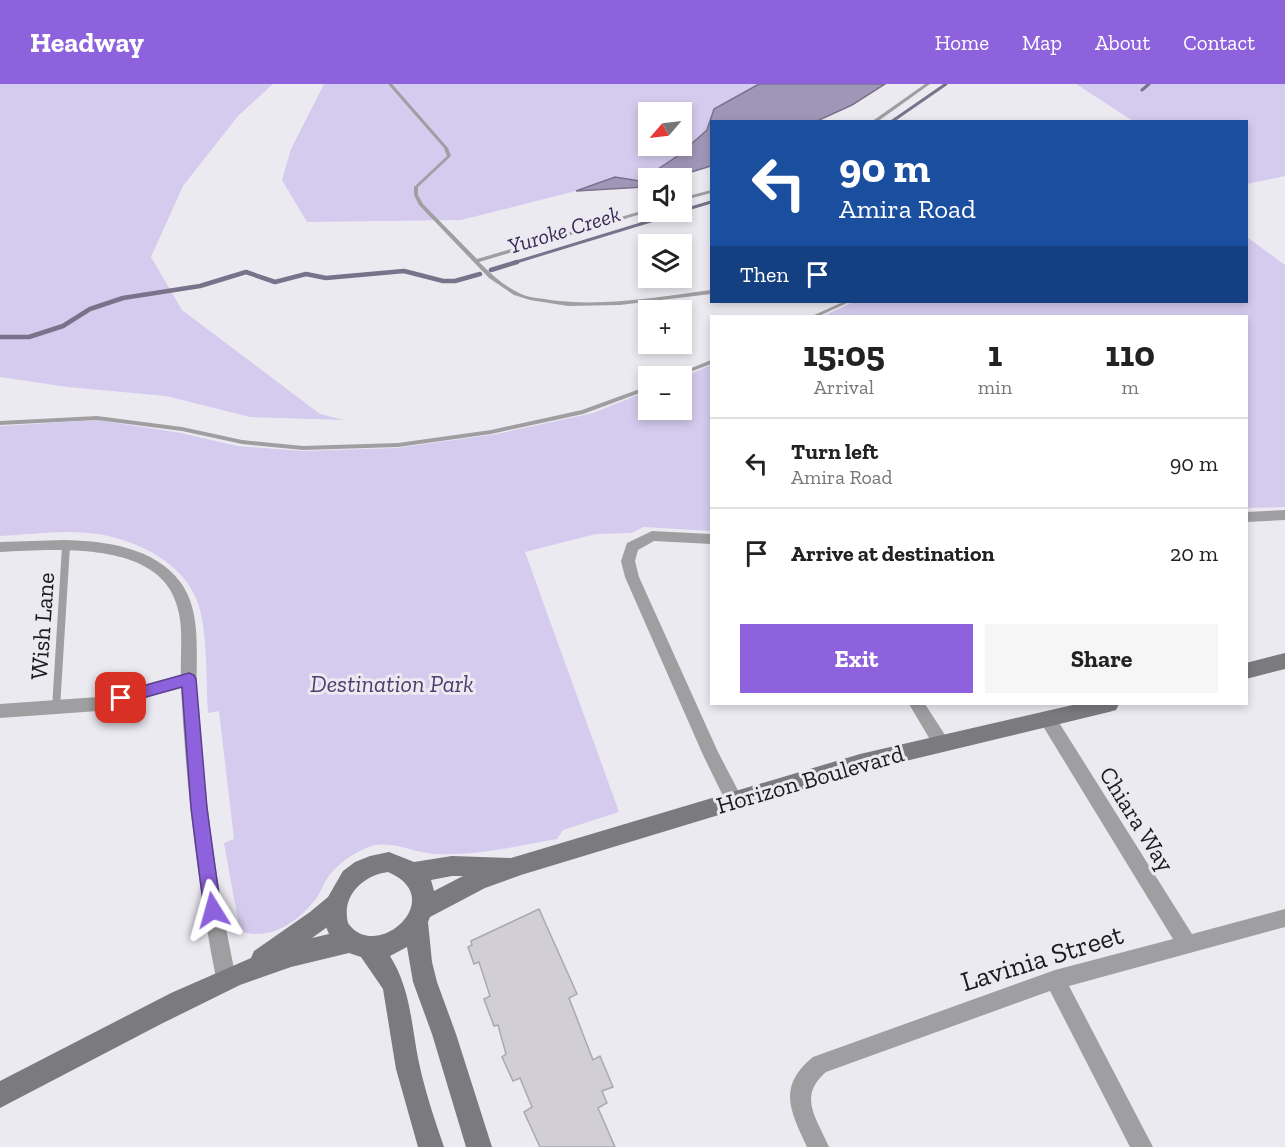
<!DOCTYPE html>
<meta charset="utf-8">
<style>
body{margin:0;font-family:"Zilla Slab",serif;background:#f6f6f6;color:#222;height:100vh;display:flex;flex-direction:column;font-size:22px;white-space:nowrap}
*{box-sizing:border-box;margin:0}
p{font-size:20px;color:#767676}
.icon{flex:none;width:33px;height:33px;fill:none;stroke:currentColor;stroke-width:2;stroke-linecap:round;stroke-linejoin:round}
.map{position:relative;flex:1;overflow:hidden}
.details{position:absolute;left:710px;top:231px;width:538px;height:390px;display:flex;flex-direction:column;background:#fff;border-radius:0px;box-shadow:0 3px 9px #0003}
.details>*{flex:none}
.banner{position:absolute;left:710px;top:36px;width:538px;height:183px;border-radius:0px;box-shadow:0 3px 9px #0003;background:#1a4fa0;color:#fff;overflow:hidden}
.needle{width:39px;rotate:242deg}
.buttons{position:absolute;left:638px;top:18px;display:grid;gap:12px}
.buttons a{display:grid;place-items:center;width:54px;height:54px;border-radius:0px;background:#fff;box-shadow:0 3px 9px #0003;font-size:30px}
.pin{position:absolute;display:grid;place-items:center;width:51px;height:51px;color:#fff;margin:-26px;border-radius:12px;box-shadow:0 3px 9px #0006}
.me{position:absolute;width:66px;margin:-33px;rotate:352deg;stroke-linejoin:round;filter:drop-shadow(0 0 4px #0008)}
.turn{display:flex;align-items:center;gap:21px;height:126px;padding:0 30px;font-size:27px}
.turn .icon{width:78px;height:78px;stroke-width:2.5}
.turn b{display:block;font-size:42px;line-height:51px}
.then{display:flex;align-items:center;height:57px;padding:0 30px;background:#0003;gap:12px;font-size:22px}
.eta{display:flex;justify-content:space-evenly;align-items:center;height:102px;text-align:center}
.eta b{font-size:36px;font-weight:800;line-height:42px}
.action{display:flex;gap:12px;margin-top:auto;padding:12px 30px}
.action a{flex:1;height:69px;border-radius:0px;background:#8e62dc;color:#fff;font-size:24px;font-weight:800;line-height:69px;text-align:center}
.action a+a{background:#f6f6f6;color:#222}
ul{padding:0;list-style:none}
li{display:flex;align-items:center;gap:18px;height:90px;padding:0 30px;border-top:2px solid #e0e0e0}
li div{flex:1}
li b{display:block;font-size:22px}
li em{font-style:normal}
header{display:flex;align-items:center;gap:36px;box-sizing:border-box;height:84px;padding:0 30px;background:#8e62dc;color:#fff}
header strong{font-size:28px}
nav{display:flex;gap:33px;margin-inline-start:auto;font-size:21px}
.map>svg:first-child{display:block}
.green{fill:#d4cbee;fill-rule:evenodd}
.water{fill:#a097b8;stroke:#78728a;stroke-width:1.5}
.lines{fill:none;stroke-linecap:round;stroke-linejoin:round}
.stream-far1{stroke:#78728a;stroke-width:3}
.stream{stroke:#78728a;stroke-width:4.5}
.building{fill:#d1cfd5;stroke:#aaa9ae;stroke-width:1.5}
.lane{fill:#9f9fa1;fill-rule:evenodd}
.street{fill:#9f9fa1;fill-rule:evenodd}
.secondary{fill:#7b7a7e;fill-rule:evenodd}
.route{fill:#8e62dc;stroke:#5c408f;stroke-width:1.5}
.labels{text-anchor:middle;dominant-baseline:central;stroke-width:6;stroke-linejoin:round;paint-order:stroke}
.far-water-label{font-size:22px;font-style:italic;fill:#382956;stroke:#eceaf1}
.street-label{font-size:24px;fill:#1c1c1e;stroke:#eceaf1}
.park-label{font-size:24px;font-style:italic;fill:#4d3e6d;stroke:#eceaf1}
.near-street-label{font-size:28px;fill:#1c1c1e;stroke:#eceaf1}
</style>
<header>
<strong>Headway</strong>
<nav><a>Home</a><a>Map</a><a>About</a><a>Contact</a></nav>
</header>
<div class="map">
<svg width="1285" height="1063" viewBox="0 0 1285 1063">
<rect width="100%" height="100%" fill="#eceaf1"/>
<path class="green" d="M0,0h273l-35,32 -55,70 -32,71 31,53 138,104 24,6 -94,-3 -84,-21 -98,-9 -68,-10z
M324,0h435l-44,25 -8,20 -28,26 -39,26 -25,-4 -39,14 -115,29 -154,2 -25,-42 9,-31zM648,28h33v34h-33z
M1076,0h209v92l-38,8 -1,-62 -113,-1z
M1247,153l38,28v242l-38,1 -1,-192h-423l31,-14h392z
M711,281v166l-67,-4 -13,6 -35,1 -71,18 94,260 -56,18 -6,9c-40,7 -81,17 -122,15 -23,-1 -47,-17 -71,-5 -11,5 -22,12 -30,21 -8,7 -11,18 -17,27 -17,24 -47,45 -77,34l-16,-88 10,-4 -15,-128 -11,2c-2,-33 0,-79 -10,-110 -15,-43 -68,-67 -111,-70 -28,-3 -59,2 -87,3v-110l98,-6 83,13 56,13 66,5 93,-3 101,-14 96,-21 55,-22v19h33v-32z"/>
<path class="water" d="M759,0h126l-33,21 -35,16 -106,1v44l-39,12h-24v8l-4,1 -68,4 39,-14 25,4 39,-26 28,-25 7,-21z"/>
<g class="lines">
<path class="stream-far1" d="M1142,6l7,-6
M891,38l55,-38
M681,127l30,-9
M513,179l167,-51"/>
<path class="stream" d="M491,186l26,-8
M0,253h29l34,-11 27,-17 33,-11 77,-12 46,-14 29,10 31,-8 20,4 78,-7 39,10h12l25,-7"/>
</g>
<path class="building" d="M539,825l38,85 -8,4 24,62 7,-4 13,31 -11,4 5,12 -9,5 17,39h-75l-16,-35 8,-5 -12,-29 -7,3 -11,-24 4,-3 -8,-29 -4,1 -10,-27 6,-3 -11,-34 -5,2 -6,-17 4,-2 -1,-4z"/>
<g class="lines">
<path class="lane" d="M388,0h4l56,64 3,8 -33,31v8l5,9 54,55 171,-50v3l-169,50c12,12 25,24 40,31 10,5 21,5 31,7 54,7 108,-3 161,-10v4l-91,11 -52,1 -38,-6 -16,-5 -25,-17 -70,-73 -5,-10v-8l33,-31 -3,-8z
M925,0h5l-53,38h-6z
M711,106v3l-30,8v-3z
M843,218h6l-30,14h-7z
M711,276v4l-32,12h-7z
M648,302v4l-65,24 -92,20 -93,13 -95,3 -61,-6 -60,-13 -85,-11 -97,5v-4l97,-5 85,11 60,13 61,6 95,-3 93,-13 91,-20z
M66,459l4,3 -10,162 -1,2 -3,1 -3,-1 -1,-2 10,-162z"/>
<path class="street" d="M1285,426v10l-39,2v-10z
M652,447l59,3v10l-57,-3 -16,9 -3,11 4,16 79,175 25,48 -3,6 -6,2 -6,-2 -25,-51 -78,-178 -4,-16 6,-18z
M65,456c40,1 90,7 116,43 22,31 14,75 16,111 2,33 5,66 9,99 7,63 17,124 30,185l-3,7 -7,3 -7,-3 -3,-7c-19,-96 -30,-193 -35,-290l-83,23 -98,7v-14l98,-7 83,-22c-1,-23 3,-47 -4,-69 -18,-67 -125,-56 -177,-54v-10z
M909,620h16l22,34 2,5 -2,5 -6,2 -6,-2z
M1047,627l6,2 139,221 93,-25v18l-216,59 84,161h-23l-80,-156 -224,81c-29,25 -9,46 3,75h-22c-17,-36 -30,-61 6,-90l242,-87 118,-31 -132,-216 -2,-5 2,-5z"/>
<path class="secondary" d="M1285,569v16l-39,10v-16z
M1077,620h42l-3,6 -7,2 -249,60 -339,103 -36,13 -55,29 -2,5 4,40 5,20 19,52 36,113h-26l-34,-113 -19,-52 -6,-35 -17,9c20,32 21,65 28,102 6,30 16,60 26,89h-26l-22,-78 -13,-80 -22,-32 -12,-4 -58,14 -51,18 -79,39 -161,84v-27l171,-88 80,-35 3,-7 56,-39 18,-15 15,-26 12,-9 15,-6 19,-4 25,10 38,-6 59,2 349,-104zM388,788c62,26 -12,92 -40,51 -7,-28 16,-48 40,-51zM452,792h11l-29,15 -3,-11zM326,843l3,7 -17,4 14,-10z"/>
</g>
<path class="route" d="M189,589l5,2 2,4 11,129 14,102 -2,6 -6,2 -6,-2 -3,-6 -13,-102 -9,-121 -61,17 -5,-2 -3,-4 3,-4 5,-2z"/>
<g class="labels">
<g class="far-water-label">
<text transform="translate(564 146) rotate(-17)">Yuroke Creek</text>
</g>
<g class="street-label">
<text transform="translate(42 542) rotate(-86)">Wish Lane</text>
<text transform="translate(810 695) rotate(-16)">Horizon Boulevard</text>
<text transform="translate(1137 735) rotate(58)">Chiara Way</text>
</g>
<g class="park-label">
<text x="392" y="599">Destination Park</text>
</g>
<g class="near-street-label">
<text transform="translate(1042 874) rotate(-17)">Lavinia Street</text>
</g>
</g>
</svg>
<div class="buttons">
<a><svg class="needle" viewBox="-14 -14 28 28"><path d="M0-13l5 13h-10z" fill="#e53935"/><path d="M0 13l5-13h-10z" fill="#767676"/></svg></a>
<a><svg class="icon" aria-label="sound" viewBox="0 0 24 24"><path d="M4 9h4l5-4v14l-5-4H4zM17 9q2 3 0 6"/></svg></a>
<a><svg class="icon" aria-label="layers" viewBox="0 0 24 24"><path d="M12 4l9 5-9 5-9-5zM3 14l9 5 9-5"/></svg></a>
<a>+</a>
<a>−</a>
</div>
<div class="pin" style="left:121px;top:614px;background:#d93025"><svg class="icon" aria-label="arrive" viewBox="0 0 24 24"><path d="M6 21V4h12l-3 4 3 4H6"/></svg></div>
<svg class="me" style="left:213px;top:826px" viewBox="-20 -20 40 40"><path d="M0-17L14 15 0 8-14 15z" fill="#8e62dc" stroke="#fff" stroke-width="4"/></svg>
<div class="banner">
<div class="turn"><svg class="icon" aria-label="left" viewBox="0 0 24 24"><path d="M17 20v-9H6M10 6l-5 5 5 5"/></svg><div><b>90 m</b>Amira Road</div></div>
<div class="then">Then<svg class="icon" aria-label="arrive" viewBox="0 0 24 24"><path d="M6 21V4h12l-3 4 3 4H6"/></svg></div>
</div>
<section class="details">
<div class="eta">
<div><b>15:05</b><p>Arrival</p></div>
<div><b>1</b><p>min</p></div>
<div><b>110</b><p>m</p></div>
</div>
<ul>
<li><svg class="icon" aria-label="left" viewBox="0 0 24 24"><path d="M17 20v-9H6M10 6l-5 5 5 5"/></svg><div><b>Turn left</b><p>Amira Road</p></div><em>90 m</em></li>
<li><svg class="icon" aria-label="arrive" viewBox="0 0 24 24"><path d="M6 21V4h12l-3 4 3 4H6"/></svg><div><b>Arrive at destination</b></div><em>20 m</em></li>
</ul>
<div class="action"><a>Exit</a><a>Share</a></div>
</section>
</div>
